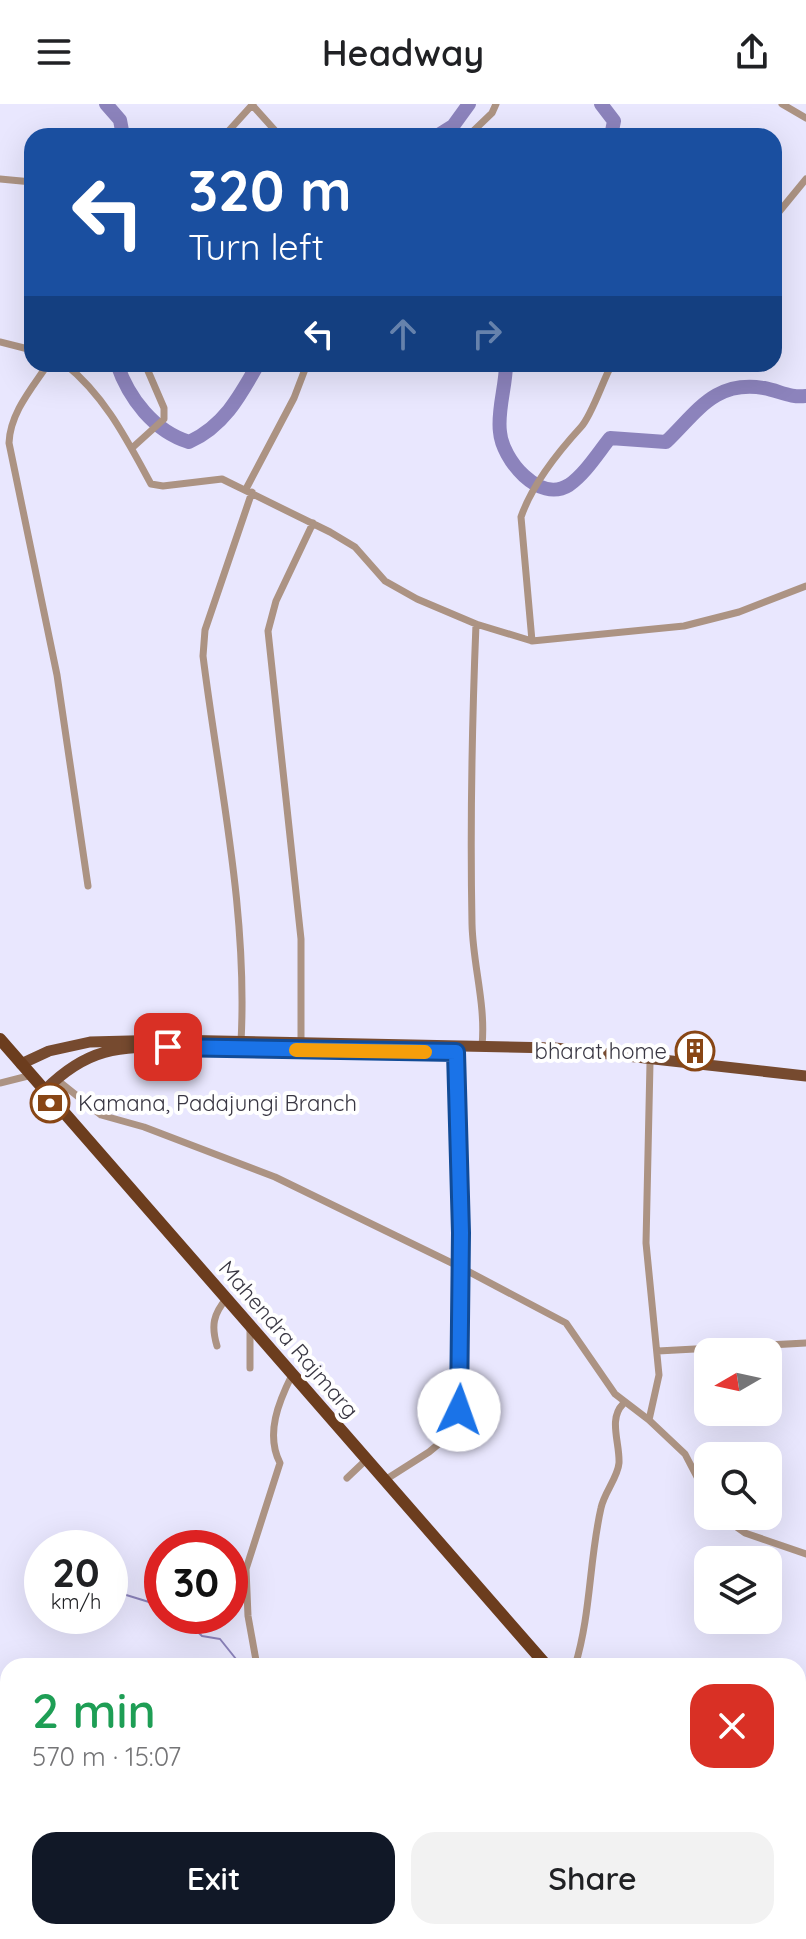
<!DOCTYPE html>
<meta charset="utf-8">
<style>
body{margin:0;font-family:Quicksand,sans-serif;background:#f2f2f2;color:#202124;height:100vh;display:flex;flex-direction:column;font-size:30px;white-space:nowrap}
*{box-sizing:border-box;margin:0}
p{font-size:26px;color:#757577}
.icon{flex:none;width:44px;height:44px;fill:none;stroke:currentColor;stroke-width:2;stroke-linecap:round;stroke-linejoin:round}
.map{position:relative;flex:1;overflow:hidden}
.drawer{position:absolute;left:0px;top:1554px;width:806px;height:282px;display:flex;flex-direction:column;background:#fff;border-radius:24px 24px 0 0;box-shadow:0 8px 32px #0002}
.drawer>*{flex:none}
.top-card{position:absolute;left:24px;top:24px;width:758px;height:244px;border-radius:24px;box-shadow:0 8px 32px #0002;background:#1a4fa0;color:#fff;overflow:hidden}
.needle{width:52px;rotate:261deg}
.controls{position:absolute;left:694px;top:1234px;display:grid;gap:16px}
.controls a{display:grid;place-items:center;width:88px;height:88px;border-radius:16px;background:#fff;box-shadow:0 8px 32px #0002;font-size:40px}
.speed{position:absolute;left:24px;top:1426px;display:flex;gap:16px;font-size:40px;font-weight:700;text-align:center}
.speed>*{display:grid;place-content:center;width:104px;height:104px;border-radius:50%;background:#fff;box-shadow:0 8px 32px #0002;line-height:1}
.speed small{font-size:20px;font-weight:400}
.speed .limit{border:12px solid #d22;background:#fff;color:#111}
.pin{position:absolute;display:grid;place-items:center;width:68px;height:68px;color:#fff;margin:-34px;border-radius:16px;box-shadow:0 4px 12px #0006}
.me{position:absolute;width:88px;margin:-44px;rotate:3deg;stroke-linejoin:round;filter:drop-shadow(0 0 6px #0008)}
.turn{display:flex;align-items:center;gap:28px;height:168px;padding:0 32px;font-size:36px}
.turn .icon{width:104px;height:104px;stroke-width:2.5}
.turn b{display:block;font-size:56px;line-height:68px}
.lanes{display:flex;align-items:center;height:76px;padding:0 32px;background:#0003;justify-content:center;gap:40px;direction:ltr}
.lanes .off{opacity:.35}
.round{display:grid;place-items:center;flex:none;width:84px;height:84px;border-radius:24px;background:#f2f2f2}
.overview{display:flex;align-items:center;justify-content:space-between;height:136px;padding:0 32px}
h1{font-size:48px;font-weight:600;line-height:60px;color:#1e9e55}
.action{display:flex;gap:16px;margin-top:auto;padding:16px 32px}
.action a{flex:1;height:92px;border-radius:24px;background:#111827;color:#fff;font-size:32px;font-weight:600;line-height:92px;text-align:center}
.action a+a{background:#f2f2f2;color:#202124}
header{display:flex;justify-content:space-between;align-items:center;height:104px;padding:0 32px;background:#fff;font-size:36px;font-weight:600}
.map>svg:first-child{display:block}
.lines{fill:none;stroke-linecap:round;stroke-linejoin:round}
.stream{stroke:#8c83bc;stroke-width:2}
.river{stroke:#8c83bc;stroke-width:14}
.minor{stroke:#ac9383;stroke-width:7}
.tertiary{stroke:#ac9383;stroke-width:9}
.primary{stroke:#764a2f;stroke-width:11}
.trunk{stroke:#6c3d1e;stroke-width:12}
.route-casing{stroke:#114b97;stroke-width:20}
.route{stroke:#1a73e8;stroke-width:14}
.slow{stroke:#f59e0b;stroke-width:14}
.labels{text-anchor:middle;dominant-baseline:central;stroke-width:8;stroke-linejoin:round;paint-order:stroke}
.poi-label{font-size:22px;fill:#393743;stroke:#fff;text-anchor:end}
.street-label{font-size:22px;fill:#393743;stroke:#fff}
</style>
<header><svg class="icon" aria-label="menu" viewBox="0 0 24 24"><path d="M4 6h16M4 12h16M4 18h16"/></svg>Headway<svg class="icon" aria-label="share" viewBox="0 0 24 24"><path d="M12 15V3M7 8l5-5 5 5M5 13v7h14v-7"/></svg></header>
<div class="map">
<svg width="806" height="1835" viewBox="0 0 806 1835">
<rect width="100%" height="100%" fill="#e9e7fe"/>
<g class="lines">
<path class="stream" d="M34,1468l8,2
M110,1486l52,16
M181,1512l21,20 18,3 16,20 1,7
M375,1828l18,7"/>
<path class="river" d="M106,0l14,16 3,16
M601,0l13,17 -3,15
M437,32l16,-10 16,-22
M117,260c12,35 37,67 72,78 35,-16 51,-46 69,-78
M506,260c0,22 -9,47 -6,68 2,27 39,72 69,53 16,-11 29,-32 41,-47l56,4c32,-31 49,-62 98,-54 16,3 26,10 42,8"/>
<path class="minor" d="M782,0l24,14
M253,2l27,30
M224,32l29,-32
M468,32l24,-23 4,-9
M0,75l32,3
M774,114l32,-39
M0,238l32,8
M48,260c-16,24 -38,49 -39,79l48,232 31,211
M65,260c40,32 62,76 86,120l12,2 59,-7 108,53 25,15 30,34 32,18 59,25 56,17 152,-15 55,-14 67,-26
M132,344l32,-29v-11l-19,-44
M246,385l48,-91 13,-34
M476,520c-4,100 -6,200 -4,300 1,42 14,80 10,122
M532,537l-11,-124c11,-32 38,-66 60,-90 11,-12 22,-47 31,-63
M241,938c7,-130 -22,-258 -38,-386l2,-26 47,-138
M301,939v-104l-33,-308 8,-30 37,-78
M56,975l45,36 43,12 131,50 183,89 3,-33 -5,-181
M0,979l32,-8
M250,1223v41
M217,1242c-6,-20 -4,-32 10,-48
M658,1247l148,-8
M649,1316l36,34 23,44
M347,1374l20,-19
M385,1376l44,-28 29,-24 4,-80 -4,-82 108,57 49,71 34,26 10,-45 -13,-132 4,-180
M721,1412l24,17 61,21
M257,1562l-9,-50 -2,-47 34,-106c-15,-29 -1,-62 12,-88
M575,1562c16,-52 14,-105 26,-158 3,-15 17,-31 18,-45 1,-20 -11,-44 4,-59
M704,1828l1,7"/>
<path class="tertiary" d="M597,1835l2,-7"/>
<path class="primary" d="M21,960l28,-13 41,-9 78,-2 387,8 251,28
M45,986c42,-42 73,-44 130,-43"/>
<path class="trunk" d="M0,935l547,627
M550,1835l4,-7"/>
</g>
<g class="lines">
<g class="route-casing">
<path id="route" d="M168,943l288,5 5,181 -2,177"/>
</g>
<use href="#route" class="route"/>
<path class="slow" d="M296,946l129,2"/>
</g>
<defs>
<g id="building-ring" transform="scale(2)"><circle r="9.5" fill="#fff" stroke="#884615" stroke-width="1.5"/><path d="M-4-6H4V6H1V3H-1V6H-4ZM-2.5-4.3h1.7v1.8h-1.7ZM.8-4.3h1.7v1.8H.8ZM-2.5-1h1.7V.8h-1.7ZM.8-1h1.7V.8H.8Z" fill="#884615"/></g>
<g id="bank-ring" transform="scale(2)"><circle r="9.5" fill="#fff" stroke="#884615" stroke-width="1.5"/><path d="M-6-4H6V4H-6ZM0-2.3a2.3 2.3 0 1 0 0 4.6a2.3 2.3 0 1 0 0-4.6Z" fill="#884615"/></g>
</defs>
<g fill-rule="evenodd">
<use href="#building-ring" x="695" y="947"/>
<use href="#bank-ring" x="50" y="999"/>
</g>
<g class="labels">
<g class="poi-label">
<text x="667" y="947">bharat home</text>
<text x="78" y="999" text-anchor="start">Kamana, Padajungi Branch</text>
</g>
<g class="street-label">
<text transform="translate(289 1235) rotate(49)">Mahendra Rajmarg</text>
</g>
</g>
</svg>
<div class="controls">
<a><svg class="needle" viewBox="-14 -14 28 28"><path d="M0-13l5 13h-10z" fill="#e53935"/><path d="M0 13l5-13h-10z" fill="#757577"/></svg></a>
<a><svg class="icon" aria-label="search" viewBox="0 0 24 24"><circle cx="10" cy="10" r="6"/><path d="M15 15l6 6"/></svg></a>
<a><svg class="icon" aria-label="layers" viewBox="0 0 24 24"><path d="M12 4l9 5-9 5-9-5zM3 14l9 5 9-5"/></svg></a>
</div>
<div class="speed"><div>20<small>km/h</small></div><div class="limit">30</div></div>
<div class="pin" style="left:168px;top:943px;background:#d93025"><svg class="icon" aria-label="arrive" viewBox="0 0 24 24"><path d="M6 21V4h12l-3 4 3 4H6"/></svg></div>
<svg class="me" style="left:459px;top:1306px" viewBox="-20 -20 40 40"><circle r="19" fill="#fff"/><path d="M0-13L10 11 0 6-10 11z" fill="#1a73e8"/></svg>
<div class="top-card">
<div class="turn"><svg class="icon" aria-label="left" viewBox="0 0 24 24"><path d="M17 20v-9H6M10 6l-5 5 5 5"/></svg><div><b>320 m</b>Turn left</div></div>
<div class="lanes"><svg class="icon" aria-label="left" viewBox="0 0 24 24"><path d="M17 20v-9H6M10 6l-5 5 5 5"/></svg><svg class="icon off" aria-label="ahead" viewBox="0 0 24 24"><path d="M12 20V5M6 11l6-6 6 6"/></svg><svg class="icon off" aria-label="right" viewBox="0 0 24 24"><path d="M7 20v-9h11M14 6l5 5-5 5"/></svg></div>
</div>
<section class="drawer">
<div class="overview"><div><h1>2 min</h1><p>570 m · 15:07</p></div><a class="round" style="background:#d93025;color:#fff"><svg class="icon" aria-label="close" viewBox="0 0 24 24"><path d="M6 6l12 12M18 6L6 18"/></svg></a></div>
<div class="action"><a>Exit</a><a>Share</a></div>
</section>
</div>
